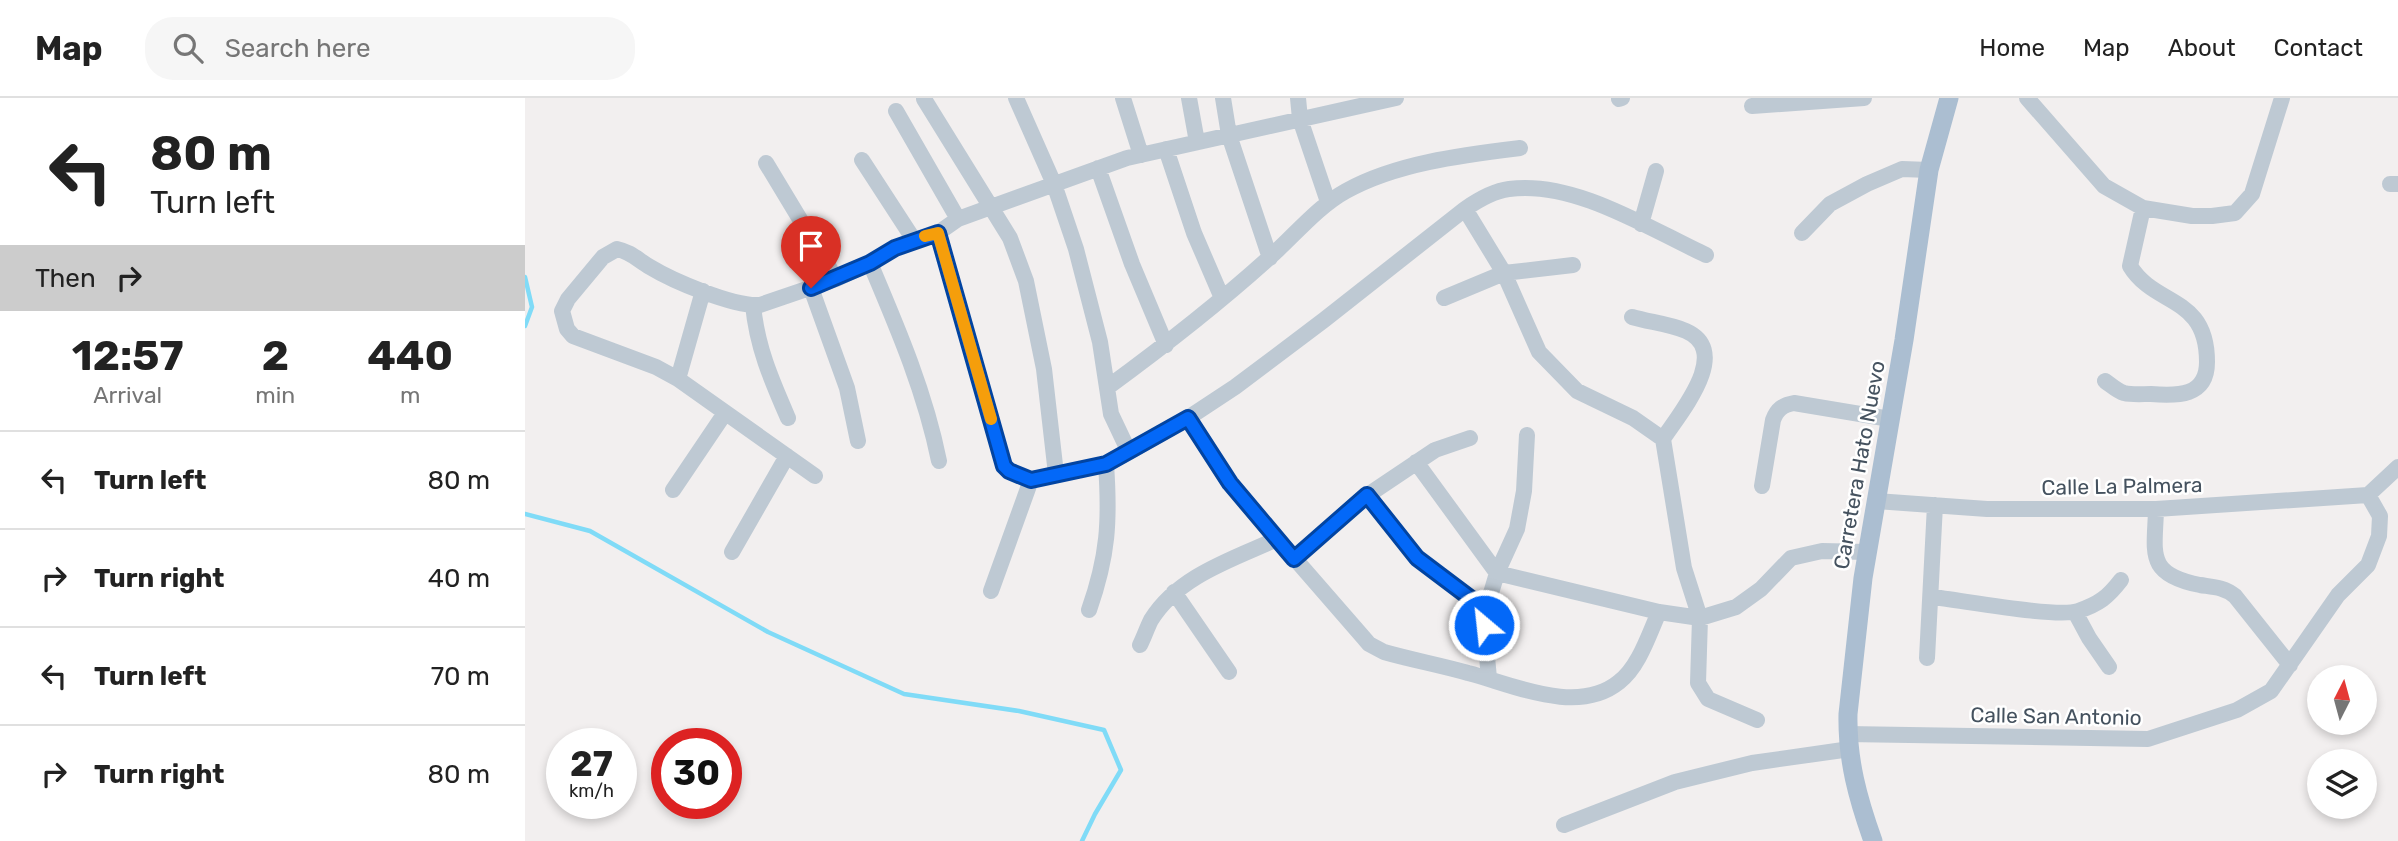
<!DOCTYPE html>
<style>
body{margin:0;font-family:Rubik,sans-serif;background:#f6f6f6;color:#222;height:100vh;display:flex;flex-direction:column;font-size:26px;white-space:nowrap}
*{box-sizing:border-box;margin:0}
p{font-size:23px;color:#767676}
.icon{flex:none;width:38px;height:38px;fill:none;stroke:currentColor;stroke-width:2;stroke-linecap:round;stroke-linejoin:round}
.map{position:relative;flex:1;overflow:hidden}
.panel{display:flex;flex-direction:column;background:#fff;width:525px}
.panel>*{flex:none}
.top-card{background:#fff;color:#222;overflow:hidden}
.needle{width:46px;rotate:6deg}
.buttons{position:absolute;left:1782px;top:567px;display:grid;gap:14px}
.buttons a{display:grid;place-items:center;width:70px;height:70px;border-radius:50%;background:#fff;box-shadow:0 4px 10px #0003;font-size:35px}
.speed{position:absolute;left:21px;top:630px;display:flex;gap:14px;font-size:35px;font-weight:700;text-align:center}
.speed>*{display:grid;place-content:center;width:91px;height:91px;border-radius:50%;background:#fff;box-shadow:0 4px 10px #0003;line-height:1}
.speed small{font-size:18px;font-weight:400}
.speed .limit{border:10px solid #d22;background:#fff;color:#111}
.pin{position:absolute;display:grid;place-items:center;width:60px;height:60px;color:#fff;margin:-72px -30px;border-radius:50% 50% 50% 0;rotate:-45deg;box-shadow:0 0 7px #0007}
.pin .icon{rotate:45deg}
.me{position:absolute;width:77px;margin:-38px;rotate:332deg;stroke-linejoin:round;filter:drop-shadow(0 0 5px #0008)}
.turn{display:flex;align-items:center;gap:24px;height:147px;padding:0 35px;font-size:32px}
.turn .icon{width:91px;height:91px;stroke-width:2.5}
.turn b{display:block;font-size:49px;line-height:60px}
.then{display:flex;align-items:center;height:66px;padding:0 35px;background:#0003;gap:14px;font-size:26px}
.eta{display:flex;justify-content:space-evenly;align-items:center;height:119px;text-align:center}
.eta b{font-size:42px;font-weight:700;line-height:49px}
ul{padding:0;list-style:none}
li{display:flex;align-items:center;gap:21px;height:98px;padding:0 35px;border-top:2px solid #e0e0e0}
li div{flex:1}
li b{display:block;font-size:26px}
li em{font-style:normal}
header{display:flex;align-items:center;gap:42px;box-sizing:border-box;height:98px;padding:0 35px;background:#fff;border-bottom:2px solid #e0e0e0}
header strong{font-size:33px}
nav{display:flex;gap:38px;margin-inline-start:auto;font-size:24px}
.search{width:490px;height:63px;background:#f6f6f6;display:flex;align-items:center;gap:18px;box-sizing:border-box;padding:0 24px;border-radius:28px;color:#767676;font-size:26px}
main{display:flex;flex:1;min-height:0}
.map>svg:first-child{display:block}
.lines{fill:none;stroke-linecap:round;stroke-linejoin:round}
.stream{stroke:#80dbf7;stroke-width:4.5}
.minor{stroke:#bec9d3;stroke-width:16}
.major{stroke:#abbed1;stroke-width:19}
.route-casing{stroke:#0244a1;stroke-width:18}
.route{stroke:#0368f8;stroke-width:12}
.slow{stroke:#f59e0b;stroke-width:12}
.labels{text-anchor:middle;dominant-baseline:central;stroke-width:5;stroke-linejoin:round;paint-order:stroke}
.street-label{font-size:21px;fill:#45525f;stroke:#fff}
</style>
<header>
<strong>Map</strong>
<div class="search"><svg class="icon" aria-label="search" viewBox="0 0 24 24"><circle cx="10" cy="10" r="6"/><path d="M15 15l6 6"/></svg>Search here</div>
<nav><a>Home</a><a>Map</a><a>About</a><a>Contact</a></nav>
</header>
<main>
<section class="panel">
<div class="top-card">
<div class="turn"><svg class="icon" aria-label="left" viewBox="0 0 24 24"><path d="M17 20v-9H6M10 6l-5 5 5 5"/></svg><div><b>80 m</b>Turn left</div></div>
<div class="then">Then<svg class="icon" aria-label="right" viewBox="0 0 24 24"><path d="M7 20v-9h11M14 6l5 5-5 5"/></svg></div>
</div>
<div class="eta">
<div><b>12:57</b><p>Arrival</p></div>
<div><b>2</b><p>min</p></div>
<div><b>440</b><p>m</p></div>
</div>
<ul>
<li><svg class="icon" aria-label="left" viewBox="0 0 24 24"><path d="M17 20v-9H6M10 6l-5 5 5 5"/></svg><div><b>Turn left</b></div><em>80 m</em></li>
<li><svg class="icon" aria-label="right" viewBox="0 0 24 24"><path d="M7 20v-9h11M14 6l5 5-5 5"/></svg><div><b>Turn right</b></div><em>40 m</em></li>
<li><svg class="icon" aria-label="left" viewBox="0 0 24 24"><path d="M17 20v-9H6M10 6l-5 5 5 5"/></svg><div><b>Turn left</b></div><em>70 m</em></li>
<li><svg class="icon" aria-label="right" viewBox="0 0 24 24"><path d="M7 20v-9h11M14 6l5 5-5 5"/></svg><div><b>Turn right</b></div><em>80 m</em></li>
</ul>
</section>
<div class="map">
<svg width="1873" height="743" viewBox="0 0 1873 743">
<rect width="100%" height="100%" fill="#f2efef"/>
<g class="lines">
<path class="stream" d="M0,179l7,30 -7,19
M0,416l65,17 178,101 136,62 115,17 85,19 17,40 -26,44 -13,27"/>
<path class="minor" d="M491,0l38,86 22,65 24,93 11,72 18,38
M598,0l18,57
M664,0l8,44
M698,0l6,37 41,123
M773,0l2,21 28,83
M1502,0l77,88 39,22 49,8h20l23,-3 17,-19 30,-96
M399,1l86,139 16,43 18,88 12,105
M1094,1l3,-1
M1227,8l112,-8
M371,13l62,108
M641,51l28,84 28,65
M337,62l52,80
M241,65l70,116
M573,70l34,96 34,81
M1865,86h8
M940,111l39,64 35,79 38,39 56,27 30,21
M1116,126l15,-53
M413,135l66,233 5,5 22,9 75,-16 23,-12 59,-34 47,-31 89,-67 141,-111c13,-9 28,-18 44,-20 65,-9 139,39 197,66
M1277,135l28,-29 37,-20 35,-15 27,1
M345,165c28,66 55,129 69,198
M286,190l36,100 11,53
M919,200l60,-25 69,-8
M228,207c4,42 18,74 35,113
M1107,219c17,5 38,7 54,14 47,21 -7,83 -23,108l21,129 16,50 -2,65 10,16 49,21
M153,281l25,-88
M1580,283c6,4 12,10 19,12 8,2 18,1 27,1 26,2 56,3 56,-32 0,-67 -52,-55 -77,-96l13,-58
M583,289c56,-41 110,-83 162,-130 24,-21 47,-50 76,-66 50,-28 117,-36 174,-43
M663,320l41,65 134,154 6,7 15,8c28,8 56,13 84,21 44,11 109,43 151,9 20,-15 30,-48 40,-70
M891,364l81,111 20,-44 7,-38 3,-56
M290,378l-137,-97 -22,-12 -83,-31 -6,-7 -5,-18 6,-12 35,-42 14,-8c14,3 21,11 33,18 23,14 84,40 110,38l76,-26 34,-16 25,-15 43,-15 20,-14 169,-61 269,-60
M1237,388l11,-66c4,-11 10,-15 21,-17l96,16
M148,392l52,-77
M842,397l50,63 69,52
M1843,397l30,-28
M1351,403l111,8h169l212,-14
M1631,411c-1,44 -11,65 44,76 13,2 24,2 35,11l55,69
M207,454l55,-96
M769,461l65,-58 76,-51 35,-12
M466,493l40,-111
M649,494l55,80
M1407,499c29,3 124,21 146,14 21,-7 30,-14 43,-31
M564,512c19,-54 21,-89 17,-146
M1550,514l14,26 20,29
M615,547c4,-8 7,-17 11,-25 27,-44 82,-61 126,-81
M1402,560l8,-153
M964,580l-5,-53 2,-15 11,-37 162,39 41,6 36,-11 25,-18 30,-31 31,-7 45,1
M1322,636l301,5 89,-29 34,-19 67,-96 30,-30 11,-29 1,-20 -12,-21
M1039,727l111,-43 77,-19 98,-14"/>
<path class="major" d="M1348,743c-15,-42 -26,-81 -25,-127l15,-136 41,-238 25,-170 20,-72"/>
</g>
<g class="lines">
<g class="route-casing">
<path id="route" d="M286,190l59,-25 25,-15 43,-15 66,233 5,5 22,9 75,-16 82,-46 42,65 64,76 73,-64 50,63 69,52 -2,15"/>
</g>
<use href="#route" class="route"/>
<path class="slow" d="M400,138l13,-3 53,186"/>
</g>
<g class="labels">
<g class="street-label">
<text transform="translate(1334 367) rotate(-80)">Carretera Hato Nuevo</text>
<text transform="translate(1597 388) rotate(-1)">Calle La Palmera</text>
<text transform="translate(1531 618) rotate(1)">Calle San Antonio</text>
</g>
</g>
</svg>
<div class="buttons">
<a><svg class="needle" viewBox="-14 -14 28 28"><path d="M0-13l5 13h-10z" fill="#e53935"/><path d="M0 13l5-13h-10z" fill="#767676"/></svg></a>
<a><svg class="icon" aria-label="layers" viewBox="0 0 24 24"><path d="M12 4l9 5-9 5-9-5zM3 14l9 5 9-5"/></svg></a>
</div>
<div class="speed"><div>27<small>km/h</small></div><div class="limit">30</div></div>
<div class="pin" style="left:286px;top:190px;background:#d93025"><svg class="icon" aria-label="arrive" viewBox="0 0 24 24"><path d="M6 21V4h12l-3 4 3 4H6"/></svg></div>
<svg class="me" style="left:959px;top:527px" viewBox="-20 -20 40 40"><circle r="17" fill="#0368f8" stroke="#fff" stroke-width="3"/><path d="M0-11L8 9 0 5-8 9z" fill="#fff"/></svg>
</div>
</main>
